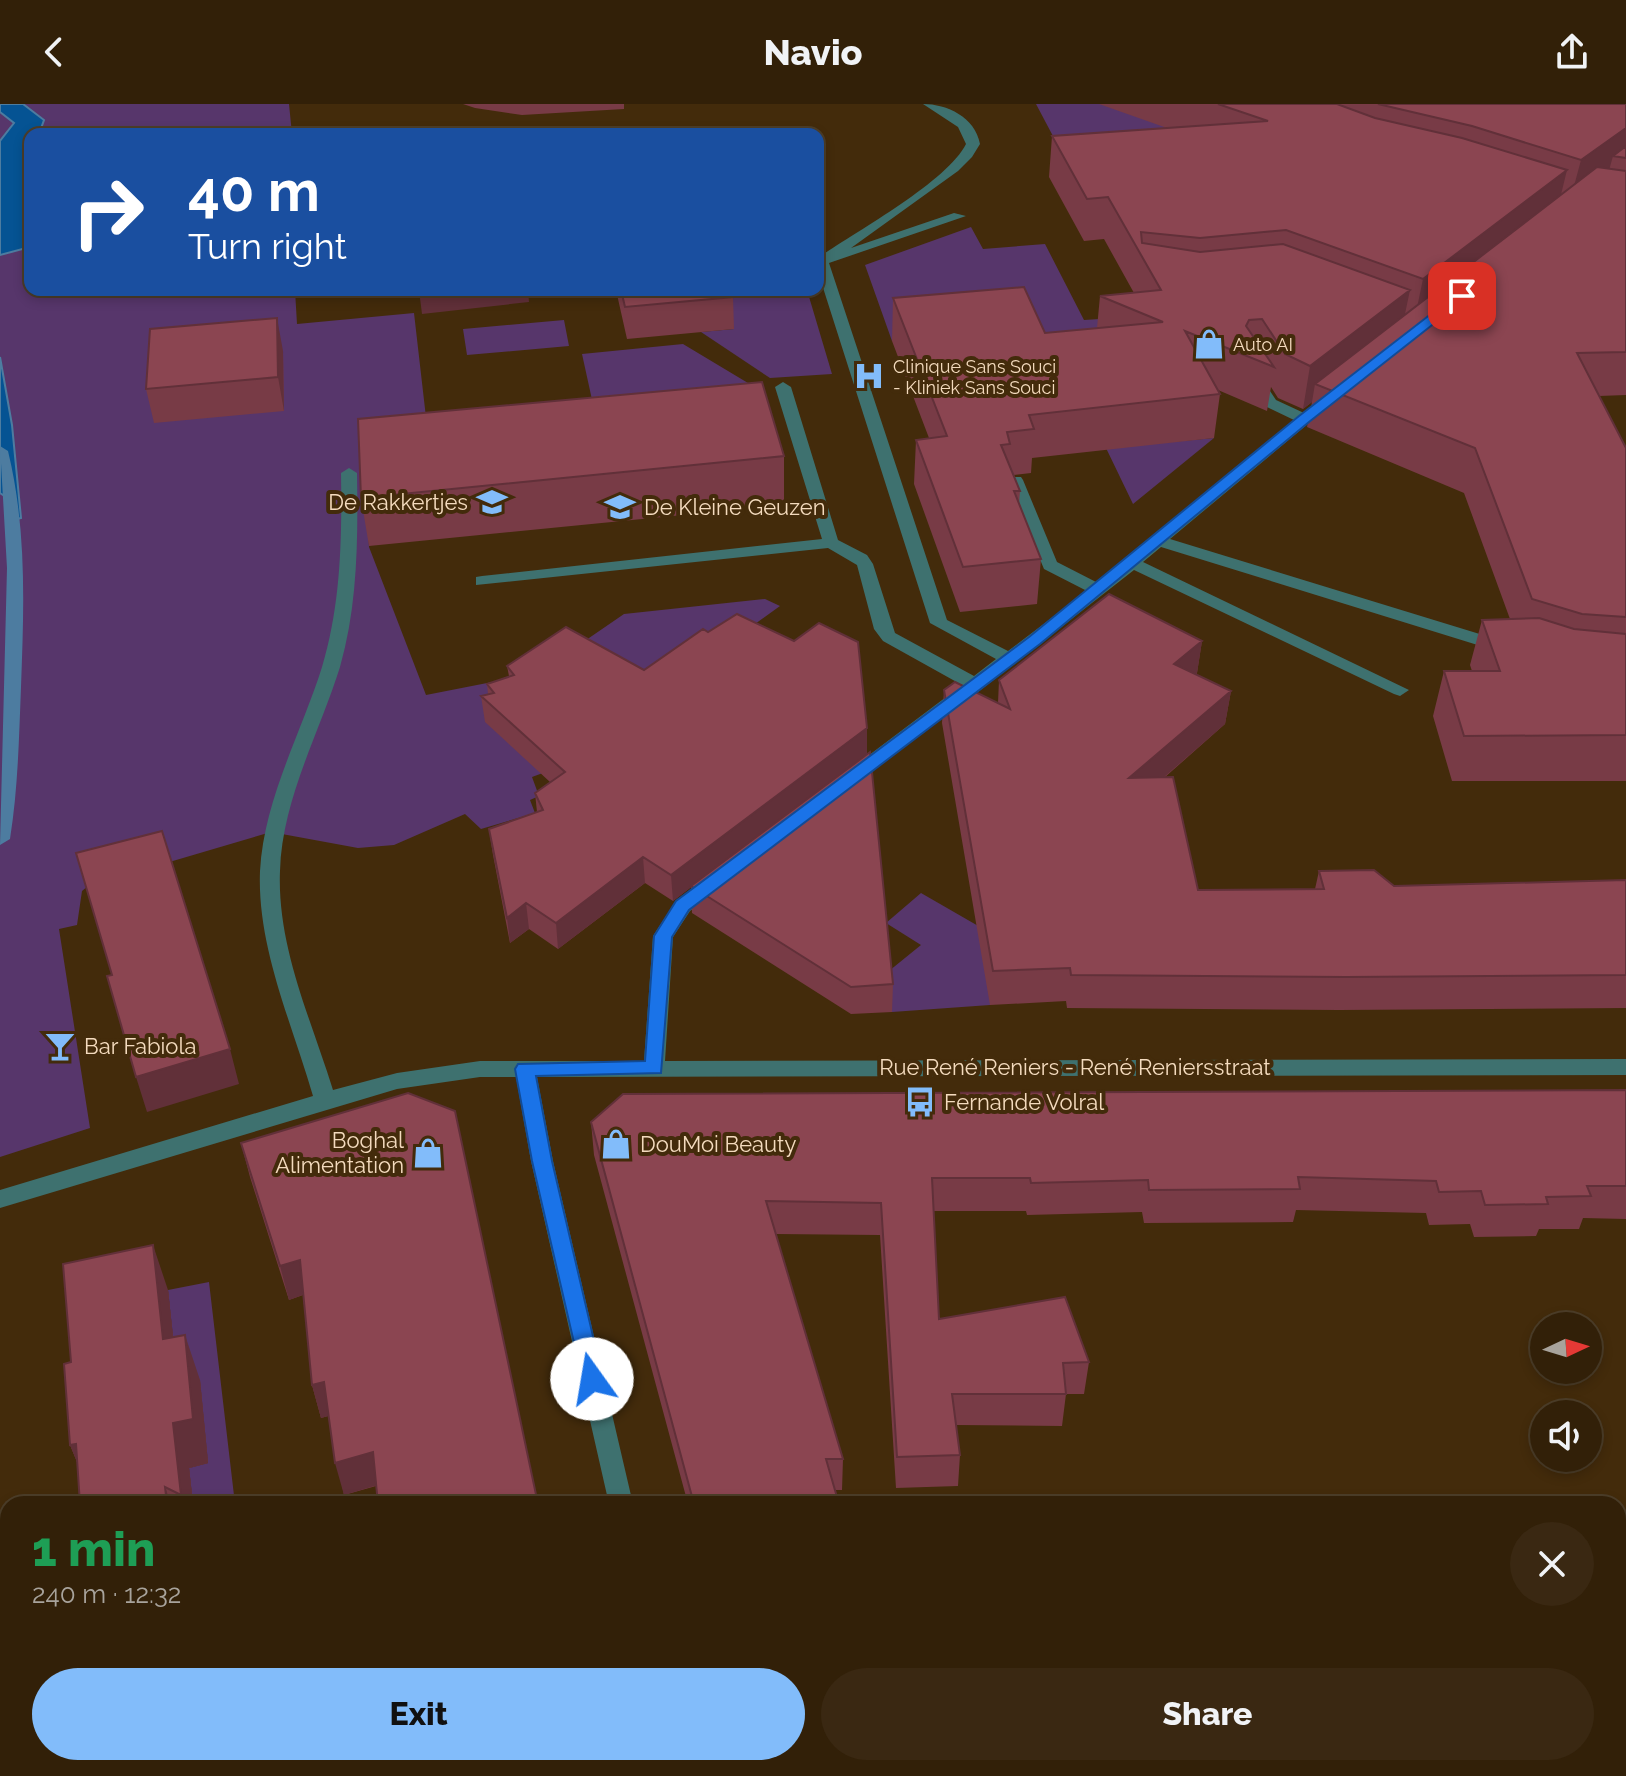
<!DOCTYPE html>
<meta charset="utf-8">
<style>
body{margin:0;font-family:Raleway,sans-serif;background:#3a2812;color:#f1f3f6;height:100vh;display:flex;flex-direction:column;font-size:30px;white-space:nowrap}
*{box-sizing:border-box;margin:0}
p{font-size:26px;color:#a8a39c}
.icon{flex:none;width:44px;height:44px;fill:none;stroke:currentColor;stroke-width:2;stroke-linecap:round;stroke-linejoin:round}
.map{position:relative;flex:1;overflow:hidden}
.panel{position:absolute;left:0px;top:1392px;width:1626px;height:280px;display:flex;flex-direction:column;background:#322008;border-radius:24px 24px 0 0;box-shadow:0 4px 12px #0003,0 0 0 2px #4d3e29}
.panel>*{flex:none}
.banner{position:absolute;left:24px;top:24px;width:800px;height:168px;border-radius:16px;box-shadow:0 4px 12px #0003,0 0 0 2px #4d3e29;background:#1a4fa0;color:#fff;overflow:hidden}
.needle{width:52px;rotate:86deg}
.fabs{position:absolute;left:1530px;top:1208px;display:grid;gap:16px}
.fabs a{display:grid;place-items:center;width:72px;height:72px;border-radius:50%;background:#322008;box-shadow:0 4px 12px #0003,0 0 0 2px #4d3e29;font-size:40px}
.pin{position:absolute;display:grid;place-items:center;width:68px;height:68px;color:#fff;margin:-34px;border-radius:16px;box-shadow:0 4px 12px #0006}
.me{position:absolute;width:88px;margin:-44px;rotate:347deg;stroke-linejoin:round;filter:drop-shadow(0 0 6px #0008)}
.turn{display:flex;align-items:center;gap:28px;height:168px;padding:0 32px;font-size:36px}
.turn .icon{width:104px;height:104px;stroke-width:2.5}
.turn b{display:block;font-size:56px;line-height:68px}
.round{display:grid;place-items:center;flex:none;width:84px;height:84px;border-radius:42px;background:#3a2812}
.head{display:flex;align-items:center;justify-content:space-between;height:136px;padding:0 32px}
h1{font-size:48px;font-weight:800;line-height:60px;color:#1e9e55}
.cta{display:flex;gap:16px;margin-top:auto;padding:16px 32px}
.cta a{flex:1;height:92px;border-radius:48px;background:#82bcfa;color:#111;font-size:32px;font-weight:800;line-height:92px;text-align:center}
.cta a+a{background:#3a2812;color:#f1f3f6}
header{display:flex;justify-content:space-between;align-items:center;height:104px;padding:0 32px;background:#322008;font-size:36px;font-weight:800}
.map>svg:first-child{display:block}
.green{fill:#57366b}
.water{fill:#055393;stroke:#4d7ca0;stroke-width:2}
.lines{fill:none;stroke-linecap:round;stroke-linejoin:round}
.stream{fill:#4d7ca0;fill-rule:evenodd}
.minor{fill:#3e716f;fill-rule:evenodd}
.wall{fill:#783b46}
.shaded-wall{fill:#613039}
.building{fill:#8b4551;stroke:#613039;stroke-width:2}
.route{fill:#1a73e8;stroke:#114b97;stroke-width:2}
.labels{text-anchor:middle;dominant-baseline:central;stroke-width:8;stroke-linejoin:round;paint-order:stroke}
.far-poi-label{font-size:18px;fill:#f4dbbe;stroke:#432b0b;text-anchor:start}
.poi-label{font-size:22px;fill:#f4dbbe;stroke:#432b0b;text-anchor:start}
.street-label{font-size:22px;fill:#f4dbbe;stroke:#432b0b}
</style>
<header><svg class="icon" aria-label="back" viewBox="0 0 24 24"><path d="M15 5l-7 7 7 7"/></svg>Navio<svg class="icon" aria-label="share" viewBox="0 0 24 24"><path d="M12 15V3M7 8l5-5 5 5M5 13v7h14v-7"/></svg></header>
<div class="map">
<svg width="1626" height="1672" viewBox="0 0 1626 1672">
<rect width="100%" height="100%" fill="#432b0b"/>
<path class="green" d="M0,0h289l3,30h-262v156h265l2,34 117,-11 17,148 -65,7 3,79 57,148 112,-22 86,-59 141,-15 15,7 -229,164 -19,7 7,19 -9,4 5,13 -54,16 -16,-15 -71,31 -36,3 -87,-16 -183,54 -6,5 -5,34 -18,4 31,199 -90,29z
M1036,0h113l54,64 -122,21z
M971,123l12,22 62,-5 39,76 31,-2 -11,-22 30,-3 22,40 -264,8 -27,-76z
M723,186h84l25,84 -62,4 -69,-46 33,-3z
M564,216l5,26 -102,9 -4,-26z
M683,240l65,39 -152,35 -14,-64z
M1214,334l-81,66 -27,-56z
M921,789l92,53 -23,59 -98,7 -3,-37h-5l37,-30 -35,-22z
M209,1178l26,222h-42l-4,-36 19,-5 -8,-82 -22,3 -10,-94z
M0,1405l4,121h4v138h426l1,8h-435z"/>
<path class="water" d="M0,0h23l21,16 -5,14h-9v113l-30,8v-114l14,-18 -14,-11z
M0,253l12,68 9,93 -15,4v-25l-6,-4z"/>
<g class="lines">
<path class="stream" d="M0,342l8,5c19,78 16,156 13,236 -2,51 -3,102 -11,152l-10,6 7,-277z"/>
<path class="minor" d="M923,0c24,0 52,13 57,40l-8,13 -14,14 -107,77 103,-35 12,3 -137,47 118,357 61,31 79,-60 -43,-22 -37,-89 2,-3h12l2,3 34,82 41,21 196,-163 -29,-14 -18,-27 8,-5 5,2 16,24 28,13 22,-18h10l3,3 -169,141 339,104 3,4 -3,4h-12l-336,-104 -18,15 266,128 -9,6 -6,-2 -260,-124 -152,119 -131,95 -9,-6 2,-4 118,-89 -79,-44 -9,-12 -17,-64 -29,-17 -352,37v-8l6,-1 340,-37 -47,-152 8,-5 8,5 47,153 29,15 6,9 22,69 79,43 22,-17 -66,-36 -112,-351v-14c37,-26 129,-76 148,-114l-8,-17z
M349,364l8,5c1,65 1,131 -17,194 -21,67 -58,133 -60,204 -3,76 31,148 53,219l64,-17 83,-12h164l9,-125 23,-35 35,-24 10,7 -3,5 -28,22 -17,26 -8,124 961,-2v16l-1089,2 16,84 80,343h-24l-78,-343 -15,-84h-36l-83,12 -397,119v-18l313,-94c-21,-73 -56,-148 -53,-225 4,-72 41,-137 62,-204 19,-63 20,-129 19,-194z
M668,1664h28l1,8h-28z"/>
</g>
<path class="wall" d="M463,0h161v5l-102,6 -47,-7z
M1099,0h527v291l-27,1 27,52v333h-174l-19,-65 11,-45h28l-2,-6 12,-45 28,-1 -46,-126 -157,-66 5,-25 -9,7 -25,-11 -7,-11 -4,24 -49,-21 2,4 -6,44 -182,20 -1,15 -17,2 6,16 -1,13 22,55 -4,45 -77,8 -46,-128 2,-44 13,-2 -37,-97 1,-43 152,35 52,-5 3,-32 34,-3 -30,-54 -20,2 -35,-64 3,-41 115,-8z
M616,186h115l2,7 1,32 -107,10z
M283,247l1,60 -130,12 -8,-34z
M784,352v49l-415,41 -8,-48z
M1202,537l-5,32 -1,2 35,16 -6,33 -61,54 34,112 117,-1 4,-18 75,15 232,-6v128l-287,2 -272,-2 -1,-7 -76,4 -48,-282 2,-33 54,13 1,-23z
M507,562l137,4 223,84 26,230 -1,28 -41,2 -159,-101 -1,-26 -18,14 -28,-18 -87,66 -29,-20 -19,14 -17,-88 -4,-26 48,-17 -2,-19 15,-11 -65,-60 -4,-26 7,-2 -1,-10 22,-8z
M1626,986v129l-43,-1 -4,11h-40l-3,7 -62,1 -4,-13 -41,1 -3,-12 -130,-3 -3,12 -149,1 -2,-11 -115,3 -1,-4h-93l6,108 150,43 -5,32h-18l-4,32 -106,-1 4,30 -2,31 -62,2 -16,-253 -105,-1 68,225 -1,31h-7l4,14h-151l-94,-349 -3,-33z
M408,989l-32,393 -32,9 -16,-79 -7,2 -9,-33 -9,-90 -14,5 -39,-123 -9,-34z
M168,1186l5,47 27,43 8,83 -19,5 4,36h-113l-3,-42 -7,-17 1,-83z
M1618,1442h8v182h-8z"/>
<path class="shaded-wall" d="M1626,24v30l-13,-2 -5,18 -38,27 11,-41z
M1567,66l-10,41 -143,111 9,-43z
M419,186h109l1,12 -107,12z
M1410,186l-9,43 -86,51 -3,18 -9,7 7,-43z
M277,214l6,33 1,60 -6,-34z
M1202,537l-5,32 -28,24 5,-33z
M1231,587l-6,33 -100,87 4,-33z
M867,624v26l-194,147 -2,-26z
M643,753l2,26 -87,66 -2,-26z
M526,799l3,26 -19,14 -3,-25z
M230,945l9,35 -92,28 -11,-35z
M153,1141l15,45 10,94 -15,-45z
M300,1156l8,33 -19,7 -9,-34z
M185,1231l15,45 8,83 -19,5 4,36h-9l-3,-9 -8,-72z
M324,1278l8,33 -11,3 -9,-33z
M76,1340l12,45 -18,-44z
M373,1348l8,32 -37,11 -9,-32z
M165,1383l6,17h-4z"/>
<path class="building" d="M1218,0h119l38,14 87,20 105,32 -144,109 -137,-49 -86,8 -59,-6 1,11 58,9 83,-8 127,46 -100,76 -25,-12 -23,-35 -13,1 -3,6 28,41 -89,-36 35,63 -191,21 5,14 -27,3 3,12 -9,1 19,46h-6l27,68 -78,8 -47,-127 31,-4 -54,-138 131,-11 21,46 118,-11 -63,-26 61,-6 -53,-93 -21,2 -35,-63 216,-15z
M1378,0h248v24l-45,32 -109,-34z
M1626,42v12l-13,-2z
M1597,63l29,4v181l-49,1 49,95v169l-44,-3 -50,-15 -57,-151 -160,-64z
M621,186h110l2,7 -108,10z
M277,214l1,59 -132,12 4,-60z
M762,278l22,74 -423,42 -3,-79z
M1109,490l93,47 -28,23 57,27 -102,87 44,-1 25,113 126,-1 -5,-18 55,-1 20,16 232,-6v95l-280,2 -275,-2 -1,-7 -77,3 -49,-281 11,-8 55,27 -11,-29z
M737,510l57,27 25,-18 39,19 9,86 -196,147 -28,-18 -87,66 -30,-20 -19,15 -18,-89 54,-19 -8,-17 30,-21 -84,-76 13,-3 -7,-9 27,-9 -7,-9 59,-39 78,43 59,-41 5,3z
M1539,514l35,11 52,5v101l-162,1 -20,-65h56l-18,-51z
M870,648l23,232 -42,3 -160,-101z
M162,727l68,218 -94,28 -29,-101 5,-1 -36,-122z
M1626,986v96h-39l4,10 -45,1 2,7 -63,1 -4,-14 -42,1 -3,-11 -138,-4 2,12 -151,1 -1,-10 -117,3 -1,-5h-98l7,141 126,-22 24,65 -26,1 3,31h-114l8,61 -63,2 -16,-254 -115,-2 77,258h-17l13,45h-145l-103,-382 32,-28z
M408,989l47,18 83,393h-160l-5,-52 -38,11 -11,-81 -12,3 -12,-125 -20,6 -39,-123z
M153,1141l10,94 22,-4 8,84 -20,4 8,72 -16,-8 2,17h-87l-4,-60 -6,1 -6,-81 7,-2 -8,-98z
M1618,1442h8v152l-8,1z
M445,1664h148l2,8h-149z"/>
<path class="route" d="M1458,189l11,3 -160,126 -269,222 -351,266 -17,27 -11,136 -125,3 16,85 51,218 -3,7h-16l-52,-225 -17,-92 3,-5 127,-3 9,-125 22,-35 353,-264 270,-221z"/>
<defs>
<g id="shop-bare" transform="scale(2.4)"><path d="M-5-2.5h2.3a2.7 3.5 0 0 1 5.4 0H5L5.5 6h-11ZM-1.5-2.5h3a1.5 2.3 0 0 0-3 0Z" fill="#82bcfa" stroke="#432b0b" stroke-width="2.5" paint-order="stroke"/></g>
<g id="hospital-bare" transform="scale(2.4)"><path d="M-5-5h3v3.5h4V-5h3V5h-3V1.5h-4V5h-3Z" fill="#82bcfa" stroke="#432b0b" stroke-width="2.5" paint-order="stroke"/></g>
<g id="school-bare" transform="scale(2.4)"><path d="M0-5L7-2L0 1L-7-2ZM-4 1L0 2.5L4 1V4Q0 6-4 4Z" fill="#82bcfa" stroke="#432b0b" stroke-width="2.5" paint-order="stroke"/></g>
<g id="bar-bare" transform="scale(2.4)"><path d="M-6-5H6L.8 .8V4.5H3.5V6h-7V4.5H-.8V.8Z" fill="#82bcfa" stroke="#432b0b" stroke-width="2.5" paint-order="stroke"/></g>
<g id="bus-bare" transform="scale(2.4)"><path d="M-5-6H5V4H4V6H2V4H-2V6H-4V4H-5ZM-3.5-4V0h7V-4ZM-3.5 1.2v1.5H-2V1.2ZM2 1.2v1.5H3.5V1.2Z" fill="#82bcfa" stroke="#432b0b" stroke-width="2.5" paint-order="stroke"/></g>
</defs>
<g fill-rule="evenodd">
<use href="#shop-bare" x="1209" y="240"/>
<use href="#hospital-bare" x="869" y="272"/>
<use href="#school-bare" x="492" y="398"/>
<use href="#school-bare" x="620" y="403"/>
<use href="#bar-bare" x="60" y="942"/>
<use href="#bus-bare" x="920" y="998"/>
<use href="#shop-bare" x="616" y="1040"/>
<use href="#shop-bare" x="428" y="1049"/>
</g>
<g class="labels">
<g class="far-poi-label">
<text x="1233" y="240">Auto AI</text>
<text x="893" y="262">Clinique Sans Souci<tspan x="893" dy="21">- Kliniek Sans Souci</tspan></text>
</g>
<g class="poi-label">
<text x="468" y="398" text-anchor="end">De Rakkertjes</text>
<text x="644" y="403">De Kleine Geuzen</text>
<text x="84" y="942">Bar Fabiola</text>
<text x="944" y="998">Fernande Volral</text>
<text x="404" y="1036" text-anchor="end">Boghal<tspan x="404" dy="25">Alimentation</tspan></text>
<text x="640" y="1040">DouMoi Beauty</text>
</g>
<g class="street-label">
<text x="1075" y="963">Rue René Reniers - René Reniersstraat</text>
</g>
</g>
</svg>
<div class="fabs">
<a><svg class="needle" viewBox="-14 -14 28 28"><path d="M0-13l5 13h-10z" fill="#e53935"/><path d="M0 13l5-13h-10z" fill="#a8a39c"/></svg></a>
<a><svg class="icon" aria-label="sound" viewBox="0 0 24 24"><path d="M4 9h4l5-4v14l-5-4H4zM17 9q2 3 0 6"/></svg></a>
</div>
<div class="pin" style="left:1462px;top:192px;background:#d93025"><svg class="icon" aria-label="arrive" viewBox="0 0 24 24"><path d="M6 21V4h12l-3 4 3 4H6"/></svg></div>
<svg class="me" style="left:592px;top:1275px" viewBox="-20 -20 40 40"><circle r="19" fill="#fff"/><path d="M0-13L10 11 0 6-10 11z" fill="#1a73e8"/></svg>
<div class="banner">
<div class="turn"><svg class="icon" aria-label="right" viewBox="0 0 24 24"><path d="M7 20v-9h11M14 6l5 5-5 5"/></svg><div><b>40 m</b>Turn right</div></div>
</div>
<section class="panel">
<div class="head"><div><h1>1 min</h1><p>240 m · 12:32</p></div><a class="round"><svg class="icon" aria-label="close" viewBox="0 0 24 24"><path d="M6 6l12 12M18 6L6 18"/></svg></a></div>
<div class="cta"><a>Exit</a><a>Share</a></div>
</section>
</div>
